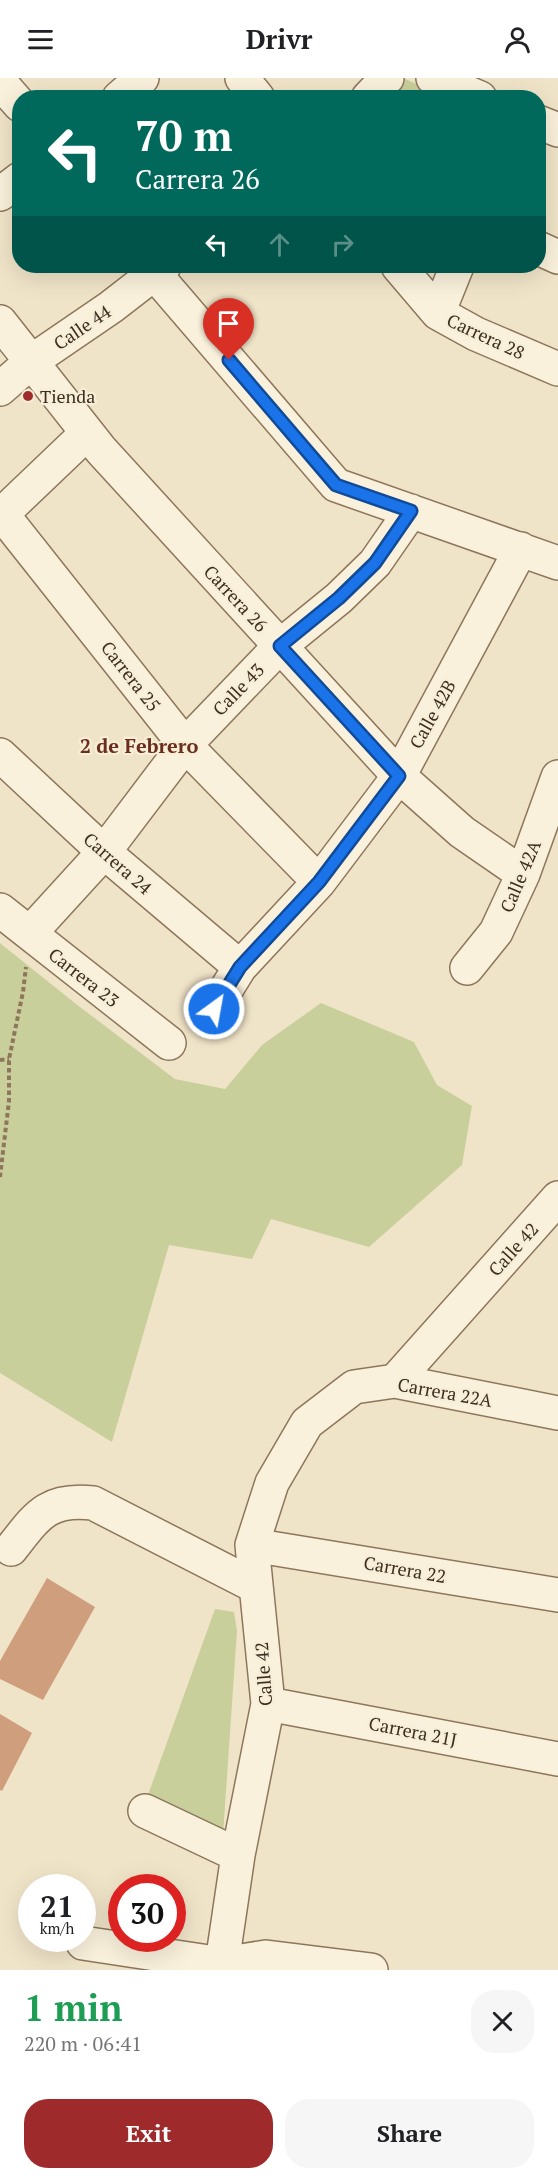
<!DOCTYPE html>
<meta charset="utf-8">
<style>
body{margin:0;font-family:"PT Serif",serif;background:#f6f6f6;color:#202124;height:100vh;display:flex;flex-direction:column;font-size:22px;white-space:nowrap}
*{box-sizing:border-box;margin:0}
p{font-size:20px;color:#757577}
.icon{flex:none;width:33px;height:33px;fill:none;stroke:currentColor;stroke-width:2;stroke-linecap:round;stroke-linejoin:round}
.map{position:relative;height:1892px;overflow:hidden}
.panel{display:flex;flex-direction:column;background:#fff;flex:1}
.panel>*{flex:none}
.banner{position:absolute;left:12px;top:12px;width:534px;height:183px;border-radius:24px;box-shadow:0 6px 24px #0002;background:#00695c;color:#fff;overflow:hidden}
.speed{position:absolute;left:18px;top:1796px;display:flex;gap:12px;font-size:30px;font-weight:700;text-align:center}
.speed>*{display:grid;place-content:center;width:78px;height:78px;border-radius:50%;background:#fff;box-shadow:0 6px 24px #0002;line-height:1}
.speed small{font-size:15px;font-weight:400}
.speed .limit{border:9px solid #d22;background:#fff;color:#111}
.pin{position:absolute;display:grid;place-items:center;width:51px;height:51px;color:#fff;margin:-62px -26px;border-radius:50% 50% 50% 0;rotate:-45deg;box-shadow:0 0 6px #0007}
.pin .icon{rotate:45deg}
.me{position:absolute;width:66px;margin:-33px;rotate:32deg;stroke-linejoin:round;filter:drop-shadow(0 0 4px #0008)}
.turn{display:flex;align-items:center;gap:21px;height:126px;padding:0 24px;font-size:27px}
.turn .icon{width:78px;height:78px;stroke-width:2.5}
.turn b{display:block;font-size:42px;line-height:51px}
.lanes{display:flex;align-items:center;height:57px;padding:0 24px;background:#0003;justify-content:center;gap:30px;direction:ltr}
.lanes .off{opacity:.35}
.round{display:grid;place-items:center;flex:none;width:63px;height:63px;border-radius:24px;background:#f6f6f6}
.head{display:flex;align-items:center;justify-content:space-between;height:102px;padding:0 24px}
h1{font-size:36px;font-weight:800;line-height:45px;color:#1e9e55}
.cta{display:flex;gap:12px;margin-top:auto;padding:12px 24px}
.cta a{flex:1;height:69px;border-radius:24px;background:#9e2a2b;color:#fff;font-size:24px;font-weight:800;line-height:69px;text-align:center}
.cta a+a{background:#f6f6f6;color:#202124}
header{display:flex;justify-content:space-between;align-items:center;height:78px;padding:0 24px;background:#fff;font-size:27px;font-weight:800}
.map>svg:first-child{display:block}
.green{fill:#c9cf9b}
.building{fill:#cf9f7d}
.lines{fill:none;stroke-linecap:round;stroke-linejoin:round}
.minor-casing{stroke:#8d765c;stroke-width:36}
.path{stroke:#8d765c;stroke-width:4;stroke-dasharray:4.5 3;stroke-linecap:butt}
.minor{stroke:#faf1dc;stroke-width:33}
.route-casing{stroke:#114b97;stroke-width:15}
.route{stroke:#1a73e8;stroke-width:10}
.poi-dot{fill:#9e2a2b;stroke:#f7eed8;stroke-width:2}
.labels{text-anchor:middle;dominant-baseline:central;stroke-width:4.5;stroke-linejoin:round;paint-order:stroke}
.street-label{font-size:18px;fill:#3d2e20;stroke:#f7eed8}
.poi-label{font-size:18px;fill:#3d2e20;stroke:#f7eed8;text-anchor:start}
.neighbourhood-label{font-size:20px;font-weight:bold;fill:#6b2e1e;stroke:#f7eed8}
</style>
<header><svg class="icon" aria-label="menu" viewBox="0 0 24 24"><path d="M4 6h16M4 12h16M4 18h16"/></svg>Drivr<svg class="icon" aria-label="person" viewBox="0 0 24 24"><circle cx="12" cy="8" r="4"/><path d="M4 21q1-7 8-7t8 7"/></svg></header>
<div class="map">
<svg width="558" height="1892" viewBox="0 0 558 1892">
<rect width="100%" height="100%" fill="#f0e4c8"/>
<path class="green" d="M403,0l43,19 -57,1z
M0,865l76,61 99,75 50,10 37,-44 59,-42 93,39 23,43 35,21 -10,59 -93,82 -98,-28 -19,40 -83,-14 -57,197 -112,-69z
M215,1531l19,3 3,19 -14,204 -75,-40z"/>
<path class="building" d="M47,1500l48,29 -52,93 -43,-21v-18z
M0,1636l32,19 -30,58 -2,-1z"/>
<g class="lines">
<g class="minor-casing">
<path id="minor" d="M242,0l16,20
M433,0l47,20
M0,4l20,23
M119,20l23,-20
M368,20l19,-20
M538,44l20,8
M0,116l20,-15
M538,170l20,9
M148,188l188,219 222,78
M398,188l40,47 38,21 82,35
M438,235l19,-47
M0,244l101,128 298,326 63,56 61,42
M0,311l32,-28 79,-54 53,-41
M2,436l183,231 134,137
M0,438l86,-82
M0,677l104,97 136,115
M0,832l169,133
M30,855l74,-81 81,-107 95,-99 59,-48 36,-35 36,-52
M467,890l29,-36 27,-58 35,-97
M214,931l26,-42 79,-85 80,-106 122,-227
M395,1303l163,-183
M252,1467l306,50
M11,1471c26,-33 36,-51 82,-46l162,83
M268,1626l290,55
M145,1733l93,44
M83,1865l139,21 19,6
M222,1886l44,-7 105,13
M221,1892l17,-115 30,-151 -16,-159 20,-62 35,-60 47,-36 41,-6 163,32"/>
</g>
<path class="path" d="M0,982l9,-1
M0,1099l9,-76v-42l14,-67 3,-25"/>
<use href="#minor" class="minor"/>
</g>
<g class="lines">
<g class="route-casing">
<path id="route" d="M214,931l26,-42 79,-85 80,-106 -119,-130 59,-48 36,-35 36,-52 -75,-26 -107,-125"/>
</g>
<use href="#route" class="route"/>
</g>
<circle class="poi-dot" cx="28" cy="318" r="6"/>
<g class="labels">
<g class="street-label">
<text transform="translate(82 249) rotate(-34)">Calle 44</text>
<text transform="translate(486 258) rotate(25)">Carrera 28</text>
<text transform="translate(236 520) rotate(47)">Carrera 26</text>
<text transform="translate(131 598) rotate(52)">Carrera 25</text>
<text transform="translate(238 611) rotate(-46)">Calle 43</text>
<text transform="translate(432 636) rotate(-61)">Calle 42B</text>
<text transform="translate(118 785) rotate(41)">Carrera 24</text>
<text transform="translate(520 798) rotate(-67)">Calle 42A</text>
<text transform="translate(84 899) rotate(38)">Carrera 23</text>
<text transform="translate(513 1171) rotate(-48)">Calle 42</text>
<text transform="translate(445 1314) rotate(10)">Carrera 22A</text>
<text transform="translate(405 1491) rotate(10)">Carrera 22</text>
<text transform="translate(263 1596) rotate(-94)">Calle 42</text>
<text transform="translate(413 1653) rotate(11)">Carrera 21J</text>
</g>
<g class="poi-label">
<text x="40" y="318">Tienda</text>
</g>
<g class="neighbourhood-label">
<text x="139" y="667">2 de Febrero</text>
</g>
</g>
</svg>
<div class="speed"><div>21<small>km/h</small></div><div class="limit">30</div></div>
<div class="pin" style="left:229px;top:282px;background:#d93025"><svg class="icon" aria-label="arrive" viewBox="0 0 24 24"><path d="M6 21V4h12l-3 4 3 4H6"/></svg></div>
<svg class="me" style="left:214px;top:931px" viewBox="-20 -20 40 40"><circle r="17" fill="#1a73e8" stroke="#fff" stroke-width="3"/><path d="M0-11L8 9 0 5-8 9z" fill="#fff"/></svg>
<div class="banner">
<div class="turn"><svg class="icon" aria-label="left" viewBox="0 0 24 24"><path d="M17 20v-9H6M10 6l-5 5 5 5"/></svg><div><b>70 m</b>Carrera 26</div></div>
<div class="lanes"><svg class="icon" aria-label="left" viewBox="0 0 24 24"><path d="M17 20v-9H6M10 6l-5 5 5 5"/></svg><svg class="icon off" aria-label="ahead" viewBox="0 0 24 24"><path d="M12 20V5M6 11l6-6 6 6"/></svg><svg class="icon off" aria-label="right" viewBox="0 0 24 24"><path d="M7 20v-9h11M14 6l5 5-5 5"/></svg></div>
</div>
</div>
<section class="panel">
<div class="head"><div><h1>1 min</h1><p>220 m · 06:41</p></div><a class="round"><svg class="icon" aria-label="close" viewBox="0 0 24 24"><path d="M6 6l12 12M18 6L6 18"/></svg></a></div>
<div class="cta"><a>Exit</a><a>Share</a></div>
</section>
